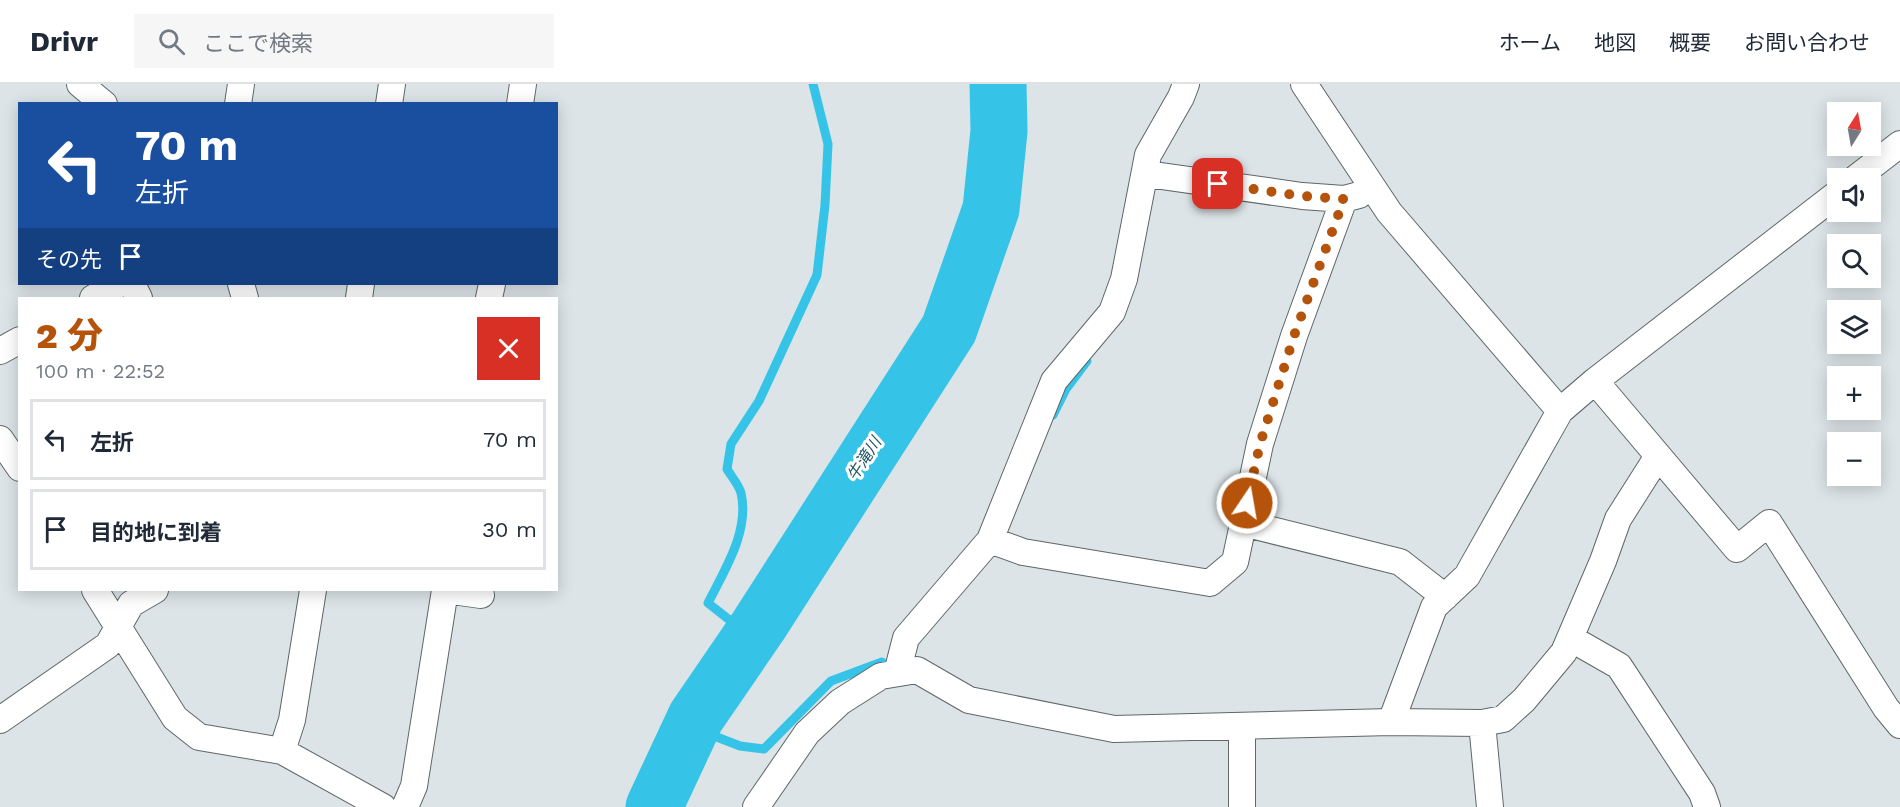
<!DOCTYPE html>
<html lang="ja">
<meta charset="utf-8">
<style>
body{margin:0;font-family:"Work Sans","Noto Sans JP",sans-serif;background:#f6f6f7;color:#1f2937;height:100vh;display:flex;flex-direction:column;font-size:22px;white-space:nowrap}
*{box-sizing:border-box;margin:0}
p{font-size:20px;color:#747a83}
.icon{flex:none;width:33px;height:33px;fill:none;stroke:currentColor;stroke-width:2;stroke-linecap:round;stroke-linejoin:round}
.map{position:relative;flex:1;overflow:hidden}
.side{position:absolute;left:18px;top:213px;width:540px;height:294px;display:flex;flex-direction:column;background:#fff;border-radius:0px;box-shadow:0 3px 15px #0003}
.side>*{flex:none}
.hud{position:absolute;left:18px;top:18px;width:540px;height:183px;border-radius:0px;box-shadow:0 3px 15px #0003;background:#1a4fa0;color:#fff;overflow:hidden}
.needle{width:39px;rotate:11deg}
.fabs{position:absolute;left:1827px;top:18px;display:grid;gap:12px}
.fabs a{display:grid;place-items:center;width:54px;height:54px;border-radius:0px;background:#fff;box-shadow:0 3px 15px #0003;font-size:30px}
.pin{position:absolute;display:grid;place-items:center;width:51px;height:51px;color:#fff;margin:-26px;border-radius:12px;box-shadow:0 3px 9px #0006}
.me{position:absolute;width:66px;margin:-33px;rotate:12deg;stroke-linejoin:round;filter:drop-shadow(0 0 4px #0008)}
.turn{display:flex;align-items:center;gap:21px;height:126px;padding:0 18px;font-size:27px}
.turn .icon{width:78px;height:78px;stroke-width:2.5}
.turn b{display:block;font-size:42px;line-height:51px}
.then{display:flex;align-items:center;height:57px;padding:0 18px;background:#0003;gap:12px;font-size:22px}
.round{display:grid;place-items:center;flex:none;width:63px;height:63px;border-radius:0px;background:#f6f6f7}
.summary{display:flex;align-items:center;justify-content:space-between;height:102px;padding:0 18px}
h1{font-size:36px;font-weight:800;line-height:45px;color:#b45309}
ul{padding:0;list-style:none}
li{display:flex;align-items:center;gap:18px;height:81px;margin:0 12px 9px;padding:0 6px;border:3px solid #e0e1e3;border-radius:0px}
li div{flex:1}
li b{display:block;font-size:22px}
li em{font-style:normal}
header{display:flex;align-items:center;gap:36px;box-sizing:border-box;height:84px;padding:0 30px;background:#fff;border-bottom:2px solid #e0e1e3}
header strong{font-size:28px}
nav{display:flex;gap:33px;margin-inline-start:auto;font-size:21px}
.search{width:420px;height:54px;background:#f6f6f7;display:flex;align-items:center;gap:15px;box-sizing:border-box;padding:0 21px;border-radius:0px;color:#747a83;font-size:22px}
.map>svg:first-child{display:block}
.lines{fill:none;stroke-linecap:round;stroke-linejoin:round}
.stream{stroke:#35c4e8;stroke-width:9}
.river{stroke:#35c4e8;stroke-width:57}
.street-casing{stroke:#5f6769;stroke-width:28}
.street{stroke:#fff;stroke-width:26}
.route{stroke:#b45309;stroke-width:10;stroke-dasharray:0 18}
.labels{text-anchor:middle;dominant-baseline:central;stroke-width:6;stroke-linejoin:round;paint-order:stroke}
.water-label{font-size:16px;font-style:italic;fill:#1c5463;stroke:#fff}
</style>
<header>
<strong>Drivr</strong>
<div class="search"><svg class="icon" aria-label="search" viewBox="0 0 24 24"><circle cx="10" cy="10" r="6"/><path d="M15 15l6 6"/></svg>ここで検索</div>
<nav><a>ホーム</a><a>地図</a><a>概要</a><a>お問い合わせ</a></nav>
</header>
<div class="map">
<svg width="1900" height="723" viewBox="0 0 1900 723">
<rect width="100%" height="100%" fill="#dce4e7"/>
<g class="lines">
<path class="stream" d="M1053,331l13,-26 21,-28
M751,553l-43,-34c16,-32 42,-72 33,-110 -2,-8 -10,-17 -14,-24l4,-25 28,-43 58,-126 8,-70 3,-61 -15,-60
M691,643l49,19 24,3 67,-68 51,-19"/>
<path class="river" d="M654,723l42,-90 63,-92 190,-296 42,-120 8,-78 -1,-47"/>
<g class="street-casing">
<path id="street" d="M80,0l24,20
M1304,0l85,128 171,199
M238,20l3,-20
M389,20l3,-20
M520,20l3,-20
M1154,91l148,21 42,3 15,-4
M1856,94l44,-34
M132,200l7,14
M241,200l4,14
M93,214l26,-14
M359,214l2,-14
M489,214l3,-14
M0,267l20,-11
M1595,297l142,168 32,-26 117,185 14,17
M0,355l20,29
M1243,439l157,39 45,35
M990,456l33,12 187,31 25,-21 25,-118 34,-108 50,-137
M95,506l80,128 24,19 83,14 101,56
M445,506l36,5
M1570,554l49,28 83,127 5,14
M897,589l9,-35 84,-98 64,-159 58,-69 12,-33 24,-124 33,-58 5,-13
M0,636l108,-75 23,-41 24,-14
M1391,638l91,1 8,84
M1482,639l21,-4 21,-19 40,-48 39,-91 15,-42 40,-63
M1242,642v81
M282,667l10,-31 21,-130
M405,723l9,-21 31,-196
M756,723l51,-74 33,-31 41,-26 36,-6 52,30 145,29 277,-7 43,-115 33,-31 93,-165 35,-30 243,-188"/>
</g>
<use href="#street" class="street"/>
</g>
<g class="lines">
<path class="route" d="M1218,100l84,12 42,3 -50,137 -34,108 -13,59"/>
</g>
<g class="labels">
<g class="water-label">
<text transform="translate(864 375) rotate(-57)">牛滝川</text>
</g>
</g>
</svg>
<div class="fabs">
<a><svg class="needle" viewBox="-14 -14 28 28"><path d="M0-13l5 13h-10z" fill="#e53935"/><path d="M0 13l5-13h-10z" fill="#747a83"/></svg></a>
<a><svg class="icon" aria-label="sound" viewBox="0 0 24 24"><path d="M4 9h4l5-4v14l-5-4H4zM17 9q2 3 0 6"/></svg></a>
<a><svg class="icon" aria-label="search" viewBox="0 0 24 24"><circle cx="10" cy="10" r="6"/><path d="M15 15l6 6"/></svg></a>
<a><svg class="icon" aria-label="layers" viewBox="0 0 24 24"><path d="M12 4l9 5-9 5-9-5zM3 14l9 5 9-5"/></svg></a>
<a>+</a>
<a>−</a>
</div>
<div class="pin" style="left:1218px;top:100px;background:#d93025"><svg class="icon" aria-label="arrive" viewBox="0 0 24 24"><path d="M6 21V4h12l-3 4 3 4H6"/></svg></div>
<svg class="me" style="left:1247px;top:419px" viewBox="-20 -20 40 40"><circle r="17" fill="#b45309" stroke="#fff" stroke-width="3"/><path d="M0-11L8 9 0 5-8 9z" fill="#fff"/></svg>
<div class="hud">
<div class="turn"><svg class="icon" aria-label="left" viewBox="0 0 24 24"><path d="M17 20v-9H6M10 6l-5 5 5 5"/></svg><div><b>70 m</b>左折</div></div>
<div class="then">その先<svg class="icon" aria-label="arrive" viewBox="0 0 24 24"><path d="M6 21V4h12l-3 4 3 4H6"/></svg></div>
</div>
<section class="side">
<div class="summary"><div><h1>2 分</h1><p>100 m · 22:52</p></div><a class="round" style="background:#d93025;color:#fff"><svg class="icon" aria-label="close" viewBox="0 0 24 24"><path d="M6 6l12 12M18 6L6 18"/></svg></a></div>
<ul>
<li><svg class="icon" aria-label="left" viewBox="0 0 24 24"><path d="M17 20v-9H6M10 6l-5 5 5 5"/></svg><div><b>左折</b></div><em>70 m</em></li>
<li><svg class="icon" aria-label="arrive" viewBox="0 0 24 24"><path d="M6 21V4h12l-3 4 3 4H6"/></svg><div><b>目的地に到着</b></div><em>30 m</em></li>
</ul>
</section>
</div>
